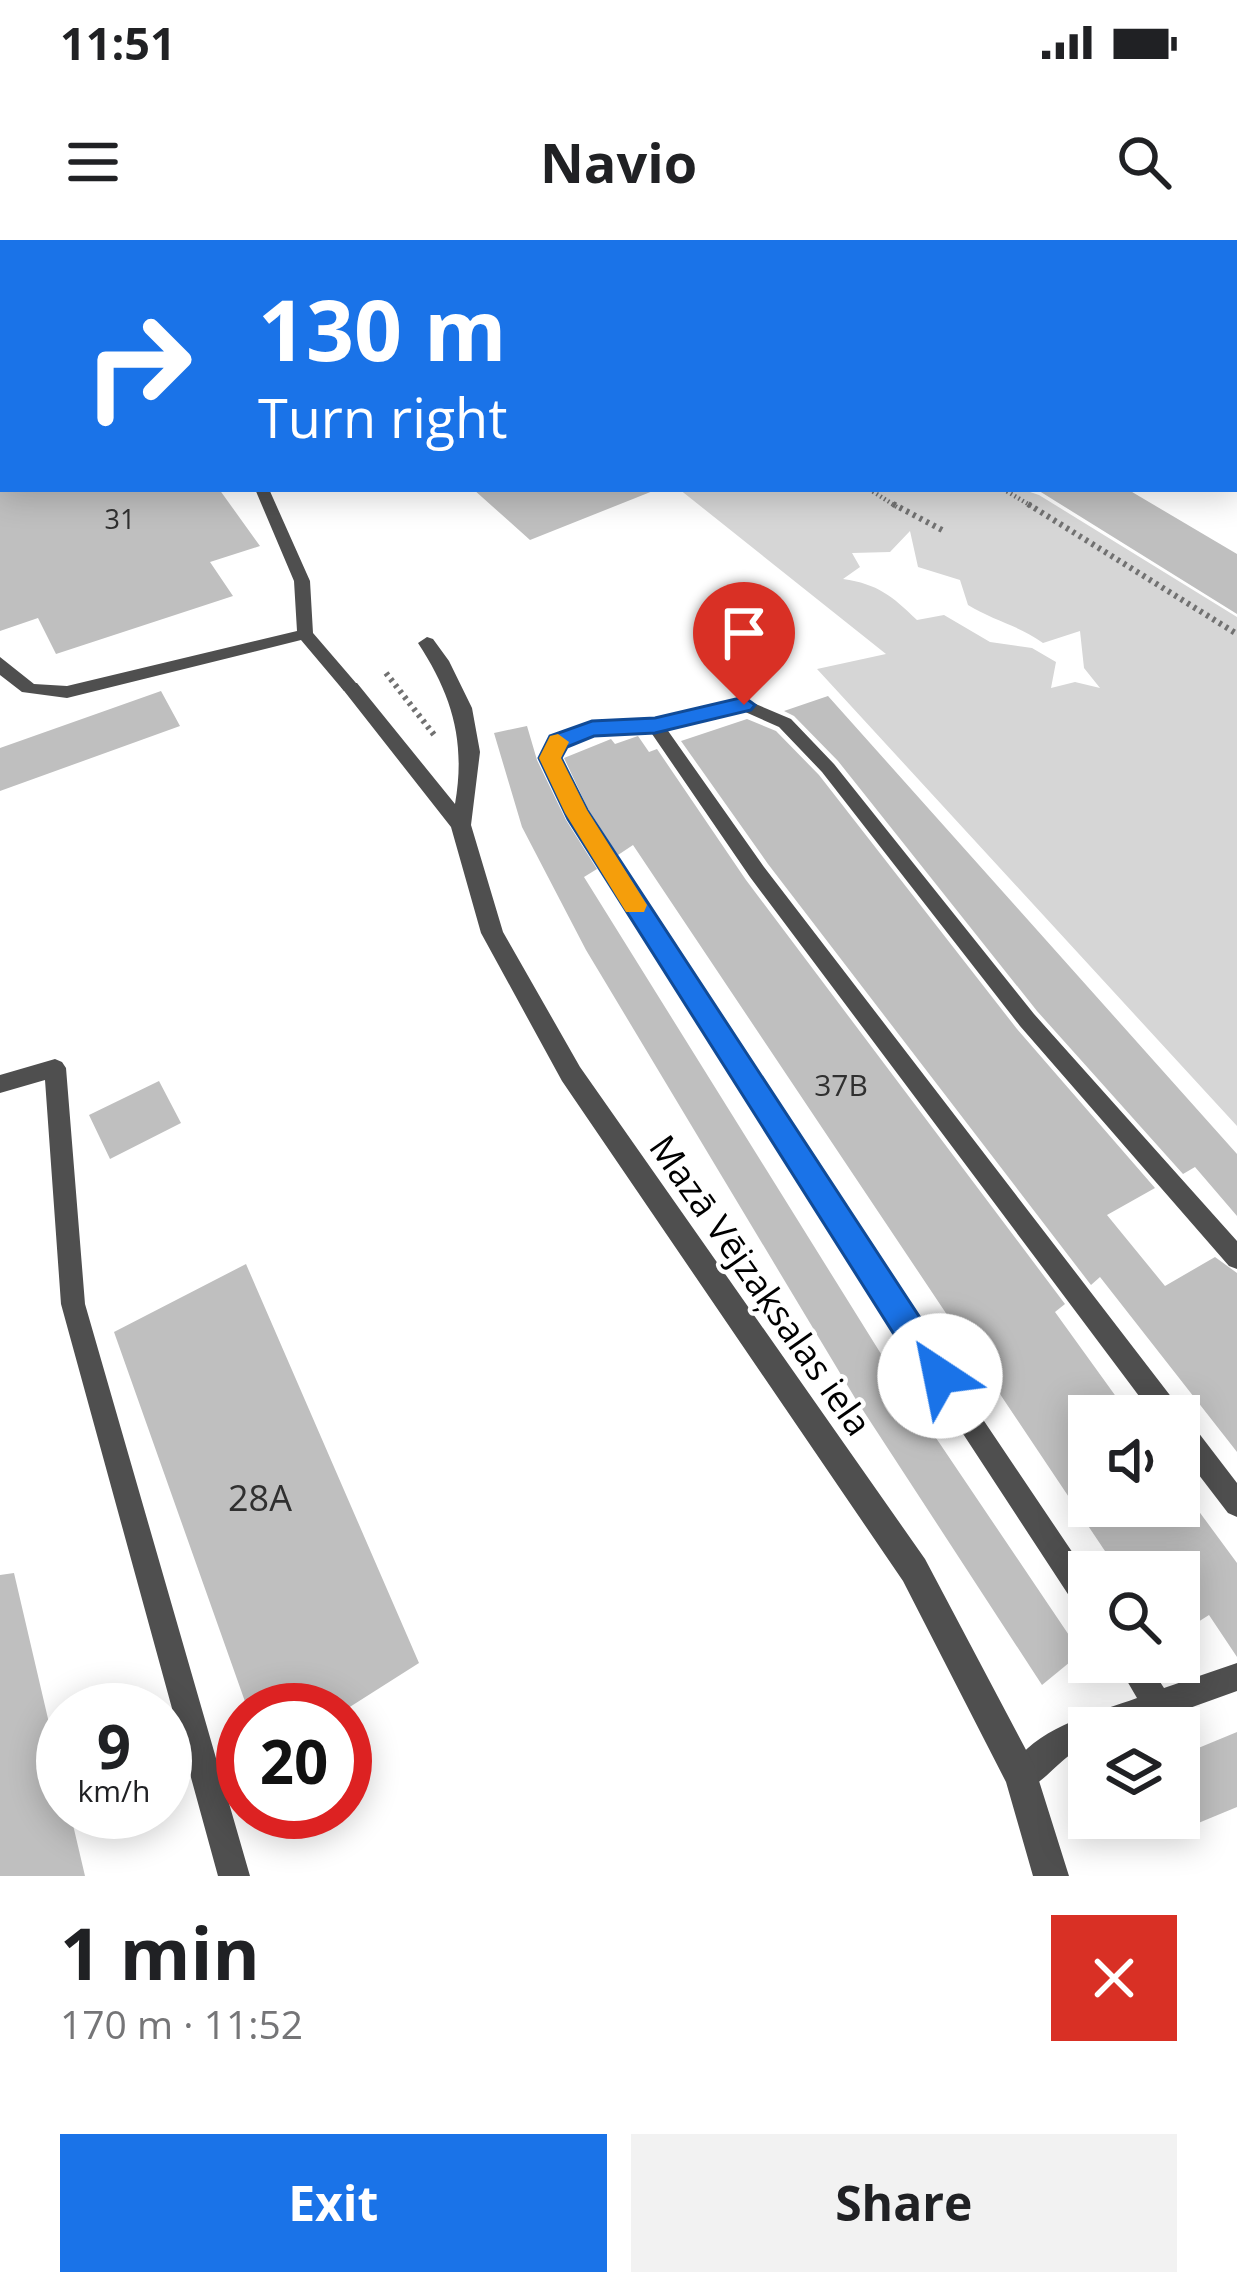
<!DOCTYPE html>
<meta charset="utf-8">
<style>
body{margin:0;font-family:"Open Sans",sans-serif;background:#f2f2f2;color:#202124;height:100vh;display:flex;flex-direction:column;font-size:45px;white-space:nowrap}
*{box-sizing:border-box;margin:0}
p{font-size:39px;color:#757577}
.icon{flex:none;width:66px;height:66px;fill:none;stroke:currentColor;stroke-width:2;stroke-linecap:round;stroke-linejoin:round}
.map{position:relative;height:1636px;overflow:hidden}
.side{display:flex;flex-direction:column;background:#fff;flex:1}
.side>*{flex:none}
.banner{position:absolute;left:0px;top:0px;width:1239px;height:252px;box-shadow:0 6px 30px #0003;background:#1a73e8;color:#fff;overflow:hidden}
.buttons{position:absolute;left:1068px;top:1155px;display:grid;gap:24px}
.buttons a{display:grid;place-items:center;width:132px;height:132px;border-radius:0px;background:#fff;box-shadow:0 6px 30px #0003;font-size:60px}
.speed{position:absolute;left:36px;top:1443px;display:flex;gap:24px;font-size:60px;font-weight:700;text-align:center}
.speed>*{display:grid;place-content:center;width:156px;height:156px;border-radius:50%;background:#fff;box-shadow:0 6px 30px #0003;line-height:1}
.speed small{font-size:30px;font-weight:400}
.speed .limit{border:18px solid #d22;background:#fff;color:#111}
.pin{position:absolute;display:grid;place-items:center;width:102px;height:102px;color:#fff;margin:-123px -51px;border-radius:50% 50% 50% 0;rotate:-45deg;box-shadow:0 0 12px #0007}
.pin .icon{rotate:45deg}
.me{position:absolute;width:132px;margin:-66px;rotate:326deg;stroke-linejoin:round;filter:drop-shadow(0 0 9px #0008)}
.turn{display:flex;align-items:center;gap:42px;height:252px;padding:0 60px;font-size:54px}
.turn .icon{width:156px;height:156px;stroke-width:2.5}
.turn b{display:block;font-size:84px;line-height:102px}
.round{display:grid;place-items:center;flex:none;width:126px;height:126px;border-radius:0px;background:#f2f2f2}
.head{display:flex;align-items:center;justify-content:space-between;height:204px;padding:0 60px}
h1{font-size:72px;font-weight:700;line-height:90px}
.cta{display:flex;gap:24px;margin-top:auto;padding:24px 60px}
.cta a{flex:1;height:138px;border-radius:0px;background:#1a73e8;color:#fff;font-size:48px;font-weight:700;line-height:138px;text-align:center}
.cta a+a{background:#f2f2f2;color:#202124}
.status{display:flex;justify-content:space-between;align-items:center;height:84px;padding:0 60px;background:#fff;direction:ltr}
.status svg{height:33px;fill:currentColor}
header{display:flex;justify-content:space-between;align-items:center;height:156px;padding:0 60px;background:#fff;font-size:54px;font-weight:700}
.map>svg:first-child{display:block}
.green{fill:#d6d6d6;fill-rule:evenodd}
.building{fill:#bfbfbf}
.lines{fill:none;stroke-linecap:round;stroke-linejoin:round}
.path-far1{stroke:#717171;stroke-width:4.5;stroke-dasharray:1.5 3;stroke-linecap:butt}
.path{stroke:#717171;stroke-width:6;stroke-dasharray:3 4.5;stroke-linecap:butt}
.service{fill:#4f4f4f;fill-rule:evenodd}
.minor{fill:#4f4f4f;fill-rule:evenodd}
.route{fill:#1a73e8;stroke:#114b97;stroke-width:3}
.slow{fill:#f59e0b}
.labels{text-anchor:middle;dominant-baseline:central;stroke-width:9;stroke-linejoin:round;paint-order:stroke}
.far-number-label{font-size:27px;fill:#303030}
.number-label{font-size:30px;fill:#303030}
.street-label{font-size:36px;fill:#000;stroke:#fff}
.near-number-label{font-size:36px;fill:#303030}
</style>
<div class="status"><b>11:51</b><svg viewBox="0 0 49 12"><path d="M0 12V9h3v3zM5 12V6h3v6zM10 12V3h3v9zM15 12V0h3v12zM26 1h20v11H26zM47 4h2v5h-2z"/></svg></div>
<header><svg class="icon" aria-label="menu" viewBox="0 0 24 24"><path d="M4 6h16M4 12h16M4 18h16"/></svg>Navio<svg class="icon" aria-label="search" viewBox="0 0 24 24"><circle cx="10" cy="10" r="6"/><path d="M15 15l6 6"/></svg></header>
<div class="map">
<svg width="1237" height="1636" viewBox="0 0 1237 1636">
<rect width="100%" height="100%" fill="#fff"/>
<path class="green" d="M679,249h342l18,6 198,122v509l-420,-457 69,-15zM910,291l8,36 42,13 8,25c26,16 50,20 75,38l37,-12 4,37 16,20 -25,-6 -24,6 5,-26 -24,-14 -42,-6 -46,-27 -27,5c-25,-24 -39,-36 -74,-41l17,-12 -8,-14 38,-1z"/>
<path class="building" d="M0,249h219l41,57 -50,16 23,34 -177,58 -18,-36 -38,13z
M473,249h180v2l-123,49z
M1036,249h91l110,65v60z
M161,451l19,35 -180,65v-43z
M828,456l409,458v62l-42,-49 -12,7 -146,-163 -199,-250 -44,-45 -10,-5z
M747,479l29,12 43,44 198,254 138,159 -48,27 58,71 50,-29 22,16v179l-137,-175 -9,8 -323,-421 -87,-123z
M527,486l10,34 29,60 31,49 -13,8 317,509 180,267 -39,32 -187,-287 -269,-448 -64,-123 -28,-94z
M638,496l11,16 8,-3 89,131 319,424 -10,8 75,104h-41v90h106l42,57v94l-28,-42 -30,19v-62h-60l-486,-727 -15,10 -30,-46 -24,-51 47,-19 4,5z
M159,841l22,42 -71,36 -21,-44z
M246,1024l173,399 -74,47h-97l-134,-378z
M14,1333l49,210v29h7l15,64h-85v-301z
M1237,1492v75l-58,24v-75z"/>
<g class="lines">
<path class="path-far1" d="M403,3l9,-3
M869,249l28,18
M1003,249l30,18"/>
<path class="path" d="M893,264l51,27
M1028,264l209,130
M386,433l49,63"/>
<path class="service" d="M992,0h14l3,3h-15z
M1236,114h1v8h-1z
M3,142v8l-3,1v-8z
M255,249h14l41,92 3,52 43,50v8h-12l-43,-51 -234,58 -45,-6 -22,-17v-18l34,27 33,2 230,-55 -3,-50z
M744,459l47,20 43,45 200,250 203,227v28l-8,-3 -209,-240 -198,-254 -43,-45 -36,-16 -77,17 98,139 415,540 3,10 6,2 49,64v34l-9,-4 -49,-64v-33h-25l-404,-539 -100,-146 -56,4 -29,11 -6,12 25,53 240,372 265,394v38l-10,-4 -271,-414 -238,-379 -29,-60 11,-20 40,-15 63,-4z
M55,819l7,3 4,6 19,236 165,572h-32l-157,-572 -16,-224 -45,13v-18z
M1116,1422h31l17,26 73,-25v28l-103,37h-45v16c-27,10 -41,37 -67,48l-11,-4 -4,-11c20,-48 86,-63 130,-79z"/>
<path class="minor" d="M427,397l6,2 16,22 23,47 8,44 -9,73 32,107 77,135 345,492 109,206 35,111h-36l-27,-94 -103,-201 -341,-500 -81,-148 -30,-106 -110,-140 2,-4h14l98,121c11,-63 -3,-109 -37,-161z"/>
</g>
<path class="route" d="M744,457l11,8 -4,5 -96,23 -61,3 -27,11 -6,11 26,52 364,555 5,11 -5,12 -11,5 -12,-5 -360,-569 -29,-61 11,-22 42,-15 63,-3z"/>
<path class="slow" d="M558,494l11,8 -8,16 26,52 60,95 -3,7h-18l-61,-99 -26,-55 11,-22z"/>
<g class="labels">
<g class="far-number-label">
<text x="120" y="278">31</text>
</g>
<g class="number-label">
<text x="841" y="844">37B</text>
</g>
<g class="street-label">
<text transform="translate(761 1045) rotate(55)">Mazā Vējzaķsalas iela</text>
</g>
<g class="near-number-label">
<text x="260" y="1257">28A</text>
</g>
</g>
</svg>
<div class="buttons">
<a><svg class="icon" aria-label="sound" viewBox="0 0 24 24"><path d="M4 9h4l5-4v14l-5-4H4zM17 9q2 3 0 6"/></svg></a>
<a><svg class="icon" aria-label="search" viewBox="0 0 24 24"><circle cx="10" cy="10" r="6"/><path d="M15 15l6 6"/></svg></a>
<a><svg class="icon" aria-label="layers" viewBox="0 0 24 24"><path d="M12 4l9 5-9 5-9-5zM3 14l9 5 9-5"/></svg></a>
</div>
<div class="speed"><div>9<small>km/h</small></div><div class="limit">20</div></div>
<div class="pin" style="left:744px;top:465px;background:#d93025"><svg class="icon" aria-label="arrive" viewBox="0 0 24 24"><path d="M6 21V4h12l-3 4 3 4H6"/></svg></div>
<svg class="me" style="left:940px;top:1136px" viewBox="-20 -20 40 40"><circle r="19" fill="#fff"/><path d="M0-13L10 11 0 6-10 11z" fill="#1a73e8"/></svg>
<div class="banner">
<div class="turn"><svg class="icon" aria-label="right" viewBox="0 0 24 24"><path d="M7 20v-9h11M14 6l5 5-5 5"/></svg><div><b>130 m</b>Turn right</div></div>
</div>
</div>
<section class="side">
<div class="head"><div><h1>1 min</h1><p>170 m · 11:52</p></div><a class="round" style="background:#d93025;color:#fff"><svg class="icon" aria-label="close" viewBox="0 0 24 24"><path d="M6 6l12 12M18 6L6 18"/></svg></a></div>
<div class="cta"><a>Exit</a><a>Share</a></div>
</section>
